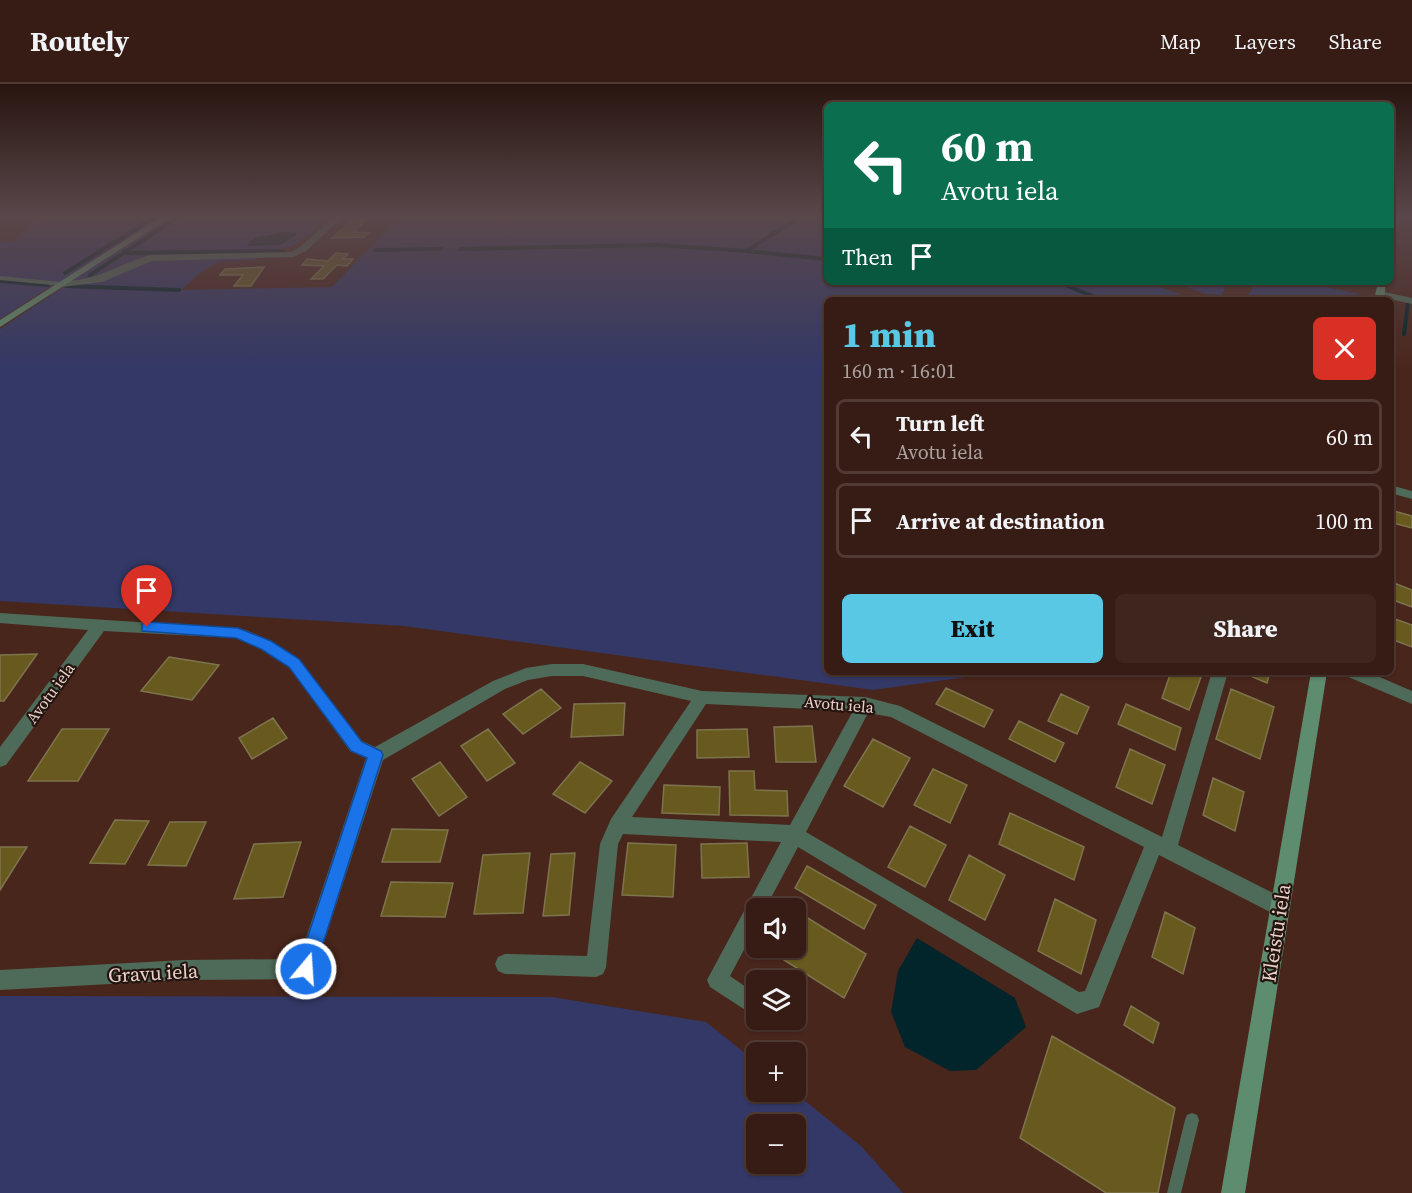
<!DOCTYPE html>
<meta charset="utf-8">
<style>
body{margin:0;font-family:"Source Serif 4",serif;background:#3e251e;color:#f1f3f6;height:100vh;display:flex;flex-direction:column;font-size:22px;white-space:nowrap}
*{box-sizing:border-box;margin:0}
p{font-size:20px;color:#aaa1a0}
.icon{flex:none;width:33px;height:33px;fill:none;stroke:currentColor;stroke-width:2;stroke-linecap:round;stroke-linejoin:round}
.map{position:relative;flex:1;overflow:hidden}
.side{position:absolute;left:824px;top:213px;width:570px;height:378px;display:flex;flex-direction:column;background:#371c15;border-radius:9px;box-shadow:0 2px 4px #0004,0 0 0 2px #513a34}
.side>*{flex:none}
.banner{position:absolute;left:824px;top:18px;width:570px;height:183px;border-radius:9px;box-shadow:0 2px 4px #0004,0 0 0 2px #513a34;background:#0b6e4f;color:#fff;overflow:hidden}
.fabs{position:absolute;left:746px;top:814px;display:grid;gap:12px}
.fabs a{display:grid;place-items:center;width:60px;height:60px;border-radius:9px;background:#371c15;box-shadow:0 2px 4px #0004,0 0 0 2px #513a34;font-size:30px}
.pin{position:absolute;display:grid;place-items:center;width:51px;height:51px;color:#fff;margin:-62px -26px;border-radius:50% 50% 50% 0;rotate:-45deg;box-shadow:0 0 6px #0007}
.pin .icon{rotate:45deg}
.me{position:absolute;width:66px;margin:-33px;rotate:18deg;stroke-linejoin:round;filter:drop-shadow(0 0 4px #0008)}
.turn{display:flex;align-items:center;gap:21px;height:126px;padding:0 18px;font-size:27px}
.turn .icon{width:78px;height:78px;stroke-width:2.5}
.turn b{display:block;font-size:42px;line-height:51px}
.then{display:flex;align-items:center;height:57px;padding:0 18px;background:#0003;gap:12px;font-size:22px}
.round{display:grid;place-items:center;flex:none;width:63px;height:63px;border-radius:9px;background:#3e251e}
.head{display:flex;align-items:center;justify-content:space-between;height:102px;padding:0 18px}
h1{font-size:36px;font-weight:800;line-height:45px;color:#58c8e4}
.action{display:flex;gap:12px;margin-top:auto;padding:12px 18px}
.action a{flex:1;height:69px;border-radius:9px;background:#58c8e4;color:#111;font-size:24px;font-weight:800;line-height:69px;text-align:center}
.action a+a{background:#3e251e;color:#f1f3f6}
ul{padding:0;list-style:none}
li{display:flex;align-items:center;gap:18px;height:75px;margin:0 12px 9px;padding:0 6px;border:3px solid #513a34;border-radius:9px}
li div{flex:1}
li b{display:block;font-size:22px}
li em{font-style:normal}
header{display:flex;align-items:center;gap:36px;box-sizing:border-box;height:84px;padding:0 30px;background:#371c15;border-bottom:2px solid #513a34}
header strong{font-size:28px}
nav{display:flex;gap:33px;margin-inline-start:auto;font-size:21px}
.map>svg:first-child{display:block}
.green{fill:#333866;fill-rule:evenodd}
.water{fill:#02242b}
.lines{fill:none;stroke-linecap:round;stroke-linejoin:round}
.stream{stroke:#02242b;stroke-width:4}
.building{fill:#685a1f;stroke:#7d744d;stroke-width:1.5}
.lane{fill:#4e6b59;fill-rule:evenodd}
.street{fill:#4e6b59;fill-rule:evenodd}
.secondary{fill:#5d8c6f;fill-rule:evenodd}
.route{fill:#1a73e8;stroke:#114b97;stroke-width:1.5}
.labels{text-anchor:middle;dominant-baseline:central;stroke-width:4.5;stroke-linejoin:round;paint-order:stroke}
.street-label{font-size:16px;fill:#e9d1ca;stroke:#241410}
.near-street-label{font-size:20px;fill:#e9d1ca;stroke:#241410}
</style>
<header>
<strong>Routely</strong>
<nav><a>Map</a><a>Layers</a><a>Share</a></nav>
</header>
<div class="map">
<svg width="1412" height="1109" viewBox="0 0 1412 1109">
<rect width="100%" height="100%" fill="#49261c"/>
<path class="green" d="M38,132h292c-25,21 -33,35 -68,35l-7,9 -35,1 -20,12 -19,17 151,-3 68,-71h426v66h321l48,18h-369v372h177l-130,18 -469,-64 -404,-25v-272l65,-43 -12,-1 -53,34v-77l14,-1z
M1173,198h55l-6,13 -16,-1z
M1256,198h48l59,13 -1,5h-117z
M0,912l552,1 154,25 50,40v30h38l67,54 42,47h-903zM756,1041h39v39h-39z"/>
<path class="water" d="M285,148l11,1v2l-16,10 -33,1 7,-8z
M917,854l98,60 11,29 -50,43 -26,1 -45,-24 -14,-35 7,-41z"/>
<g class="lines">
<path class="stream" d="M461,165l195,-4 90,6 56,-35
M375,166l66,-1
M746,167l80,8
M123,169l160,-2
M65,189l92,-57
M90,191l90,-59
M0,197l48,4
M1058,198l44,18
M66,202l113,4
M1404,250l4,-30"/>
</g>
<path class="building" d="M353,136h13l-12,12 15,1 -4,4 -33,1z
M336,169l12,1 -5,5h10l-6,7 -10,-1 -14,14h-12l13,-13 -22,-1 5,-6 21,2z
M264,183l-13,19h-17l9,-11h-23l5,-6z
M1394,427l18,5v12l-19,-5z
M1394,499l18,7v17l-22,-8z
M1392,534l20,7v22l-21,-8z
M37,570l-33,47h-4v-46z
M169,573l50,8 -27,35 -51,-9z
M1171,588h18l12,5 -12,33 -27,-12z
M1241,588h29l-3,11z
M946,604l47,22 -9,17 -48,-23z
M541,605l20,19 -38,26 -20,-20z
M1231,605l43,18 -14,52 -44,-20z
M1061,610l28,13 -12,27 -29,-13z
M625,619l-2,32 -52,2 3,-33z
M1126,620l55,24 -6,22 -57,-26z
M273,634l14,20 -35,21 -13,-21z
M1019,637l45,22 -9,19 -46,-23z
M812,642l4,36h-40l-2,-35z
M62,645h47l-31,52h-50z
M488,645l27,34 -28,18 -26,-35z
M747,645l2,28 -52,1v-28z
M873,655l37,19 -27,49 -39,-21z
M1130,665l35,16 -13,39 -36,-17z
M440,678l27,35 -28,19 -27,-37z
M580,678l32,19 -27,32 -32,-19z
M933,685l34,16 -17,38 -36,-18z
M729,687h25l1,19 32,1 1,25 -58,-1z
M1213,694l31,14 -9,39 -32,-16z
M664,701l56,2 -1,28 -57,-2z
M1010,729l74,34 -10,33 -75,-36z
M115,736l34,1 -24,43 -35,-1z
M170,738h36l-20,44 -38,-1z
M910,742l36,19 -21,42 -37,-20z
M392,745l56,1 -8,32h-58z
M301,758l-18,55 -49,2 20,-55z
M628,759l48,2 -3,52 -51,-2z
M747,759l2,34 -47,1 -1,-34z
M0,763h27l-27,43z
M530,769l-7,60 -49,1 9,-59z
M575,769l-6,62 -26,1 8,-62z
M969,771l36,20 -20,45 -36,-20z
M807,782l69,39 -12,24 -69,-41z
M391,798l62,1 -8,34 -64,-1z
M1055,815l41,21 -15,54 -43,-23z
M798,828l68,42 -22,44 -71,-45 4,-5h18v-31z
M1165,828l30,16 -12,46 -31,-17z
M1131,922l28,17 -6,20 -29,-18z
M1052,952l123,72 -17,85h-52l-86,-55z"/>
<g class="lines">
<path class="lane" d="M0,192l62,6 3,2 -3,2 -62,-6z
M1192,1029l5,2 2,5 -18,73h-14l18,-73 2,-5z"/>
<path class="street" d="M335,132h9l-38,35 -13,6 -141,4 -50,21 -40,5 -4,-3 4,-3c40,0 55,-18 90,-26l139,-3 9,-5z
M1380,207l32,7v6l-35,-8v-4z
M1390,401l22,6v8l-22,-6z
M0,529l243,16 28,12 28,18 63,82 13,6 118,-66 33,-13 26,-4h31l119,27 163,6 35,9 262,131 50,-165h16l-50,173 109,55 3,7 -3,7 -7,3 -121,-62 -60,152 -22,7 -279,-167 -33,62h-9v18l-26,49 26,18v16l-6,3 -40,-26 -3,-7 74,-138 -158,-8 -5,10 -12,123 -3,7 -7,3 -91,-3 -7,-3 -3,-7 3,-7 7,-3 82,2 13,-112 11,-25 80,-118 -108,-25h-31l-24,4 -23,9 -122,71 -70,216 -7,3 -122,1 -184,10v-20l184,-10 115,-1 67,-201 -16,-7 -61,-84 -28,-18 -25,-11 -132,-7 -98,134 -6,2v-20l88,-117 -88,-7zM706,620l147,7 -63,114 -158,-8zM868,629l23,4 253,130 -59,144 -6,1 -273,-160z
M1344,588h24l44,19v13l-66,-28z"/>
<path class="secondary" d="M163,132h9l-172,111v-7z
M1391,132h8l-5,22 -4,2z
M1378,198h8l-2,18h-10z
M1311,588h16l-82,521h-24z"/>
</g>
<linearGradient id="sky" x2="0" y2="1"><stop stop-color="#28150f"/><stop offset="0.46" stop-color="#59474b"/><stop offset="1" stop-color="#59474b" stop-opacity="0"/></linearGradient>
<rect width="1412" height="287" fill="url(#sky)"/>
<path class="route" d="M147,538l91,6 33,13 28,18 63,83 19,9 2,4 -70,220 -7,3 -6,-3 -3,-6 70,-211 -16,-7 -62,-84 -28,-18 -25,-11 -94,-7v-7z"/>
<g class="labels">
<g class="street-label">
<text transform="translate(50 609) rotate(-54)">Avotu iela</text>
<text transform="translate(839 620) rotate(5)">Avotu iela</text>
</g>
<g class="near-street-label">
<text transform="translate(1276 849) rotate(-81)">Kleistu iela</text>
<text transform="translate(153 889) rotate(-3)">Gravu iela</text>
</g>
</g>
</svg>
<div class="fabs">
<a><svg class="icon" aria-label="sound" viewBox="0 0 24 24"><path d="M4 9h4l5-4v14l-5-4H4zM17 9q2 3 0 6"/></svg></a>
<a><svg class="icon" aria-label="layers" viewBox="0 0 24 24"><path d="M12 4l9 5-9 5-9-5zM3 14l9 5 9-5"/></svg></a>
<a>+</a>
<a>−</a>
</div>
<div class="pin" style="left:147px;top:543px;background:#d93025"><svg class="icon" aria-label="arrive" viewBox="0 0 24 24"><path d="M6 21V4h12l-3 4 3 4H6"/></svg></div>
<svg class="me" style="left:306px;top:885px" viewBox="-20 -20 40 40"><circle r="17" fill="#1a73e8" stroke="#fff" stroke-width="3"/><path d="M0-11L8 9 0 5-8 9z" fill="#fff"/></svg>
<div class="banner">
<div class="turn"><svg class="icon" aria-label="left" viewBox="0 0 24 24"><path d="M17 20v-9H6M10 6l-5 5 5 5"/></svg><div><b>60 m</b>Avotu iela</div></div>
<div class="then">Then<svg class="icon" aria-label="arrive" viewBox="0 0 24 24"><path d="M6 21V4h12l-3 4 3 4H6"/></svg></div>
</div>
<section class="side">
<div class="head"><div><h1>1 min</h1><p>160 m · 16:01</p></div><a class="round" style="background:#d93025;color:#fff"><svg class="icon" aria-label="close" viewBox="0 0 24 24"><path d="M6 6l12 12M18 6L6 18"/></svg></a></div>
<ul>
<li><svg class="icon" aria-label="left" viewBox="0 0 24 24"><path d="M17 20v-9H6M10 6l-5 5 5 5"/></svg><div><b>Turn left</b><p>Avotu iela</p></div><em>60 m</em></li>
<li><svg class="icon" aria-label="arrive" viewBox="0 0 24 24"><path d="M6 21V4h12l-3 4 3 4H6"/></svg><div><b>Arrive at destination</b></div><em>100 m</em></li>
</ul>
<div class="action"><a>Exit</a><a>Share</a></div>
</section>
</div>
